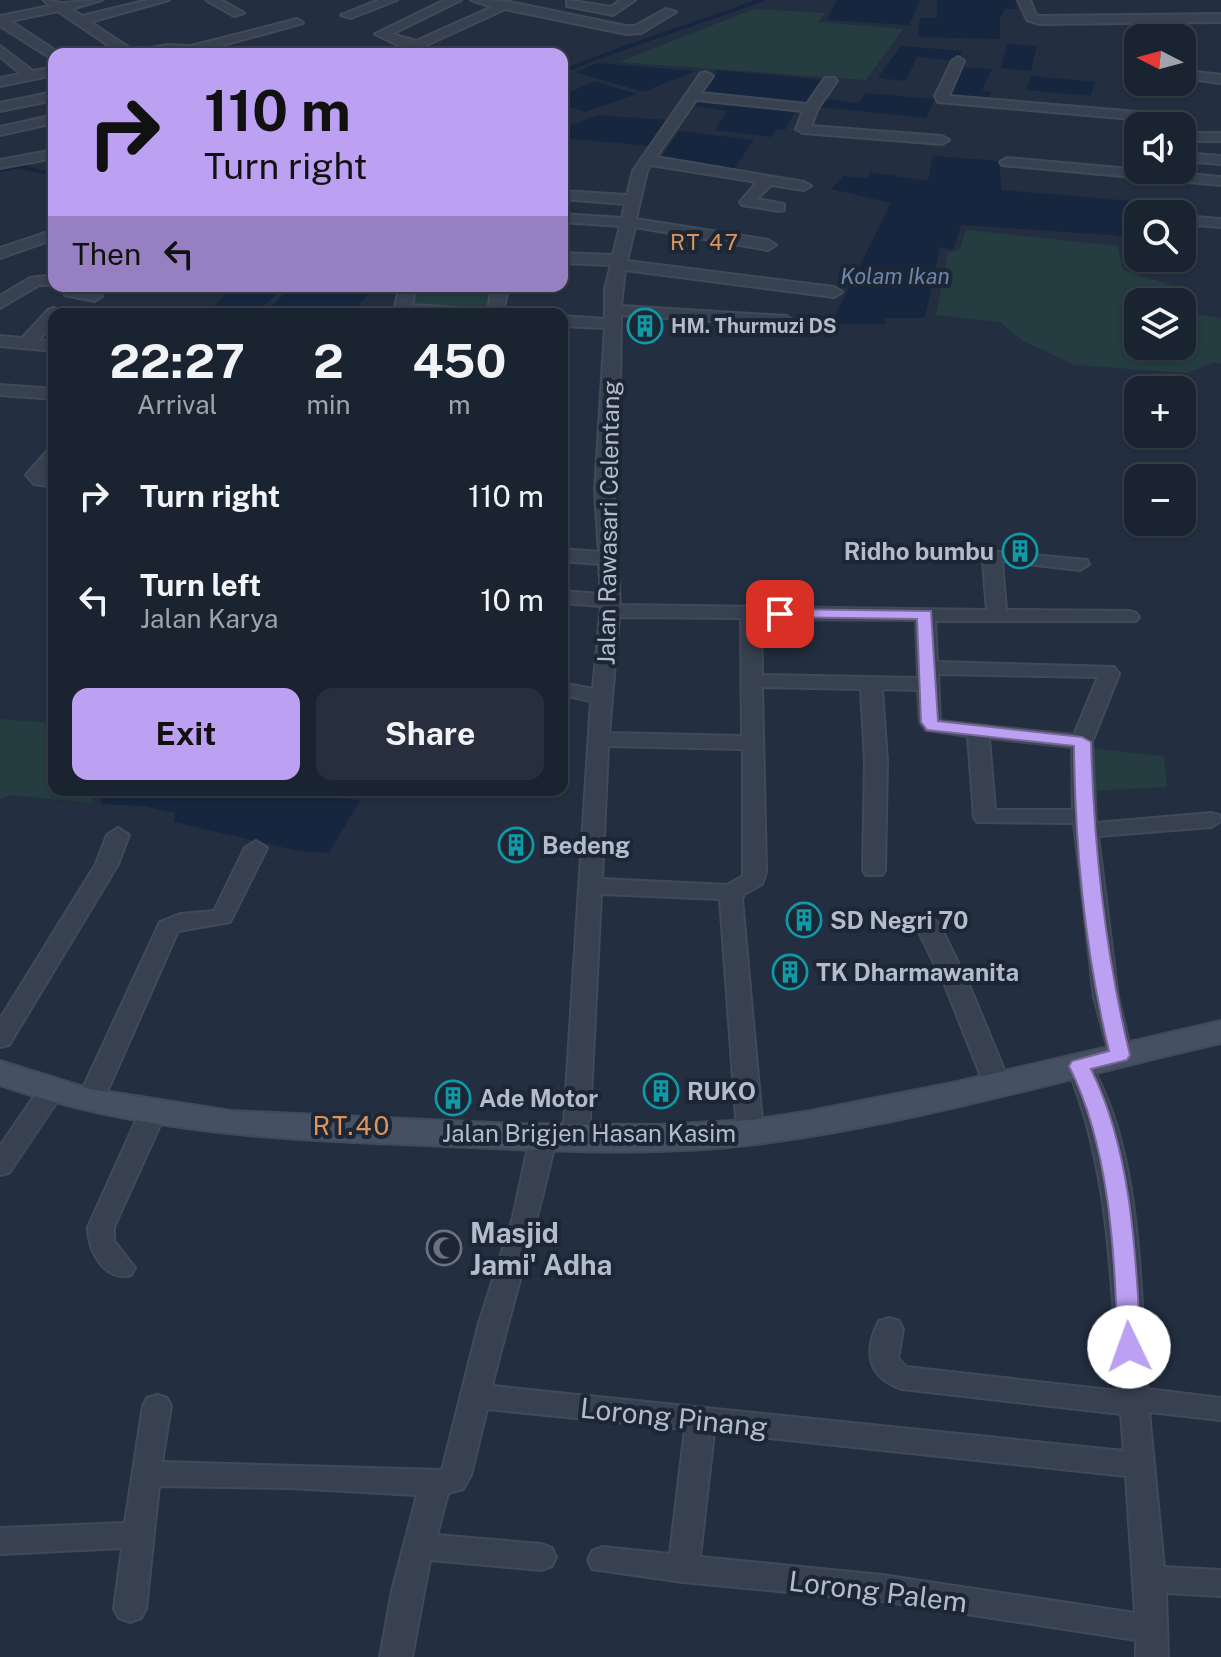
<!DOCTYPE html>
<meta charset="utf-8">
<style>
body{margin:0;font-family:"Public Sans",sans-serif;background:#272f3c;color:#f1f3f6;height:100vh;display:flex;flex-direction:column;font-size:30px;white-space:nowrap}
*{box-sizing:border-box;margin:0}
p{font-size:26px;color:#9fa4ab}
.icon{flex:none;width:44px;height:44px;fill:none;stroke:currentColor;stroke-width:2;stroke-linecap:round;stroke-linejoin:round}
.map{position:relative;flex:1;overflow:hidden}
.side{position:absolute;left:48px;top:308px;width:520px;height:488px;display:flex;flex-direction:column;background:#1a2330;border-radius:16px;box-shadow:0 2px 6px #0004,0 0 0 2px #38404c}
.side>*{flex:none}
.banner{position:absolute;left:48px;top:48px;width:520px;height:244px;border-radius:16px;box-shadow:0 2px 6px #0004,0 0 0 2px #38404c;background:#bca0f2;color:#111;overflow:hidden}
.needle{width:52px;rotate:276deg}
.fabs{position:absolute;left:1124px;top:24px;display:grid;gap:16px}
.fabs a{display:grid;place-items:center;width:72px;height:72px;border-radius:16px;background:#1a2330;box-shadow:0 2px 6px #0004,0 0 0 2px #38404c;font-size:40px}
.pin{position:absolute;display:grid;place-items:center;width:68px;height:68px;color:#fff;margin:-34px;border-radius:16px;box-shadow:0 4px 12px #0006}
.me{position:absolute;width:88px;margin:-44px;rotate:357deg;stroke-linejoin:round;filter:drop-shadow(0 0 6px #0008)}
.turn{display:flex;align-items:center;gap:28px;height:168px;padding:0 24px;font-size:36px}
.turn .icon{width:104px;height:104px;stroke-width:2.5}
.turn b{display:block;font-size:56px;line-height:68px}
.then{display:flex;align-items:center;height:76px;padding:0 24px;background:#0003;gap:16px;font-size:30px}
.eta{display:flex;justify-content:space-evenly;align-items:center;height:136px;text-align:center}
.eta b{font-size:48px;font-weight:700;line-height:56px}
.button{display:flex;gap:16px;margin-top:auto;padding:16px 24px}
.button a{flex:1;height:92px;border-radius:16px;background:#bca0f2;color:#111;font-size:32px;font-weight:700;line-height:92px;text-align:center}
.button a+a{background:#272f3c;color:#f1f3f6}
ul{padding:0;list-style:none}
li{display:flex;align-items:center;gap:24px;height:104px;padding:0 24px}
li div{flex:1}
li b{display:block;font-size:30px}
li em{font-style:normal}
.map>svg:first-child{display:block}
.green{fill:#253d40;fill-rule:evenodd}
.water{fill:#15263e}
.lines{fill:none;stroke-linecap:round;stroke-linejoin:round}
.stream{stroke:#15263e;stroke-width:4}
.street-casing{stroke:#404a58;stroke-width:4}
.secondary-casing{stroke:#404a58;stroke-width:4}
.street{fill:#37414f;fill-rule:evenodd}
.secondary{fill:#455063;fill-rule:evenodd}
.route{fill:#bca0f2;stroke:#7a689d;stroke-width:2}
.labels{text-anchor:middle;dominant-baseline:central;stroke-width:8;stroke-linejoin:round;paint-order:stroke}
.far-poi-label{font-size:20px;font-weight:bold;fill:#b3bcca;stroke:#1c2634;text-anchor:start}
.far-neighbourhood-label{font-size:22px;letter-spacing:2px;fill:#db945d;stroke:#1c2634}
.far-water-label{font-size:22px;font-style:italic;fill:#6a86ab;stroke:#1c2634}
.street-label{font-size:24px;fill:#b3bcca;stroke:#1c2634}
.poi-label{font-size:24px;font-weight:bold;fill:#b3bcca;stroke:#1c2634;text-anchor:start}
.neighbourhood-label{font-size:26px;letter-spacing:2px;fill:#db945d;stroke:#1c2634}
.near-poi-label{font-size:28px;font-weight:bold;fill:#b3bcca;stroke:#1c2634;text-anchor:start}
.near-street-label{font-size:28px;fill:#b3bcca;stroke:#1c2634}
</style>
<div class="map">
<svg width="1221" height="1657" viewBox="0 0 1221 1657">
<rect width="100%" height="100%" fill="#232f40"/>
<path class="green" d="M754,9l71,4 -7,9 85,7 -37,51 -247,-18z
M966,230l152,16 5,24 48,15 25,29 25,4v46l-6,-2 -28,11 -112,-8 -52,-24 -23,-19 -64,-7 12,-62 12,-4zM1182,302v44h-44v-44z
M414,286h78l-5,27 -79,-6z
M0,719l54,4v67h45l-8,13 -81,-8 -10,4z
M1091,748l73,8 3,31 -76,4z"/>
<path class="water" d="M837,0h83l-11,25 -82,-5z
M937,0h78l2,9h-12l-5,10v20l-82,-2 2,-19h17z
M1007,44l30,2 -6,25 -30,-3z
M901,46l61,5 -4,10 -41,-4 -11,24 -28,-3z
M597,63l98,8 -52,21 -67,-20z
M958,67l34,2 -10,21 10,2 -4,7 -42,-3z
M718,70l107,10 -12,24 -110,-10z
M1031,76l64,6 -4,14 -65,-6z
M594,81l43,13 -52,18 -23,-8v-8z
M865,93l70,6 -9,19 -107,-11 4,-8 36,4z
M697,101l99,9 -11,20 -8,-1 -6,8 -56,-7 12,-19 -33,-5z
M597,115l69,5 -16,26 -88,-8v-9z
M679,131l75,9 -20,29 -73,-11z
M933,156l66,5 3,29 166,14v10h-30v23l-177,-12 -8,25 -13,-3 -15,71h-41l1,6h-54l60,-121 -60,-14 12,-13 24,2 3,-6 58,9z
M234,286h50l-29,28h-49z
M292,286l42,2v3l34,3 -17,20h-87z
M106,790h172l26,6 56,4 -31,53 -30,-2 -125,-29 1,-9 -31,-7 -44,-2z"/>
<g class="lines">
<path class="stream" d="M562,72c65,-28 133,-47 199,-72
M0,170l20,-4 34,9
M22,241l32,-12"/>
<g class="street-casing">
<path id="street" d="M44,0l18,3 40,-3 -31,9 11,7 66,-16h21l-79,22 44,29 33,-6 24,1 106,-27 6,4 -112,31h-70l-63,-43 -48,10 49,32 -5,1v6l-54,-34v-10l50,-10z
M206,0h15l23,13 -10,3z
M379,0h18l-46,18 -10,-3z
M445,0h16l-69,34 24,7 76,-34 -21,-7 34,1 121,25h9l31,-17 10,3 -35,21 -15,1 -121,-25 -87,40 -14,-1 -29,-14z
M567,0l44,7 10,-7h14l-22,15 -46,-9z
M1018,0h12l6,15 4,1 181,-2v8l-182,2 -12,-4z
M0,46l33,25 21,-4v8l-54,11v-8l21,-4 -21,-18z
M958,57l6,4 -15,35 236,20 7,4 -4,13h33v8h-39v-15h-5v-3l-239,-21 -3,-6 17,-35z
M1182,70l39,5v8l-39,-5z
M706,72l7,4 -12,17 106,11 18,-26h10l2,3 -19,27 -7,18 131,10 7,4 -7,4 -139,-11 -7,-4 7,-18 -107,-11 -40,57 148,25 7,4 -7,4 -33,-5 -14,14 27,5v6l-5,1 -37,-6 -2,-3 17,-20 -106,-17 -4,6 -11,48 132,21 8,5 -8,5 -133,-23 -8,34 207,26 8,5 -8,5 -209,-27 -4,36 165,10 8,5 -8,5 -165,-11 -1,70 -7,106 7,114 367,5 -4,-48 5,-11 99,9 2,4 -9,6 -78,-9 4,49 123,1 7,2 3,4 -3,4h-201l2,41 177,5 5,7 -27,68 4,81 115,-10 8,2 2,6 -10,6 -113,9 20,161 14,58 -3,6 -9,2 -9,-2 -17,-64 -20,-174 -97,-1 -3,-5 -6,-81 -42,-6 -6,-8 -2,-32 -36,-1 5,72 -2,109 -3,5h-16l-3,-5 2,-109 -4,-72 -99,-2 4,185 -4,12 -18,10 -2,5 21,233 -4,6 -9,3 -9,-3 -4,-6 -17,-233 -119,-5 -12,244 -4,6 -9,3 -9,-3 -4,-6 28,-437 -29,-6v-12l31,6 8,-83 -39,-3v-12l39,3 -2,-30 -37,-3v-12l37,3 -4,-61 10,-163 -43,-2v-10l43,3v-30l6,-24 -49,-2v-10l51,2 7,-29 -58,-4v-8l60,4 3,-14 -63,-5v-8l65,4 6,-24 68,-98zM619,617l122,1 1,118 -133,-3zM761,619l155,1 2,58 -156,-3zM938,674l160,3 -24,58 -134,-14zM989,738l83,9 1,63h-78zM608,746l135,3v127l-16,9 -125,-6z
M54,92v8l-54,11v-8z
M54,115v8l-54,12v-8z
M54,150v8l-54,10v-8z
M1182,153l39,3v8l-39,-3z
M1007,158l157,14 15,-2 -1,3 43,4v8l-219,-20 -2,-3z
M1182,216l39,3v8l-39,-3z
M54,230v9l-54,19v-10z
M54,275v10h-15l-39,23v-12l30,-18z
M64,286h16l-1,3 21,4 2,3 -8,5 -29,-6z
M400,286h16l-4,19 62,4 8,5h-89z
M499,288l8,5 -4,21h-16l4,-21z
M54,308l8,5 -8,1v9l-15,17 15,1v10l-54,-5v-10l22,2 26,-28z
M0,385l54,4v10l-54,-4z
M54,449v16l-9,10 9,2v10l-20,-3 -8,-9 22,-25z
M118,828l11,7 -11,29 -109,181 -9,2v-28l96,-155 11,-29z
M256,841l11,7 -37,74 -52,9 -75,170 -4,6 -9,3 -9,-3 -4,-6 83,-179 20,-8 34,-3 31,-63z
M928,919l8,2 4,5 29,59 41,99 -4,6 -9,3 -9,-3 -4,-6 -39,-99 -29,-59 4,-5z
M1079,1058l9,2c55,91 51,226 59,329l74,9v22l-72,-8 15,155 57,3v26l-55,-3 2,64h-32v-17l-254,-39 -199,-19 -91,-13 -4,-9 4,-9 11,-4 67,7 15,-125 -198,-20 -16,66 -8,14 -15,4 -11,42 104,9 11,4 4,9 -4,9 -11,4 -111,-10 -18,97h-32l12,-66 25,-96 -126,-7 -132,-2 -13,123 -5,9 -11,4 -11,-4 -5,-9 8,-61 -122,6v-26l125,-5 18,-117 4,-8 10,-3 10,3 4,8 -9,56 280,8 37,-147 34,-106 17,-79 4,-6 9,-3 9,3 4,6c-18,84 -44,165 -64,248l632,65 -3,-37 -219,-25c-34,-11 -39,-37 -23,-68l10,-3 10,3 4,8 -5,29 8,9 213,24c-8,-112 -9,-220 -52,-325l3,-6zM714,1432l412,44 9,137 -253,-38 -182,-18z
M51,1082l9,3 4,6 -55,82 -9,2v-29l42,-61z
M153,1103l9,3 4,6 -52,115v14l21,27 -4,7c-26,8 -44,-26 -43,-48l52,-115 4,-6z"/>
</g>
<g class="secondary-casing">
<path id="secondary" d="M1221,1021v22c-149,34 -298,78 -450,99 -106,15 -216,9 -323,4 -152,-6 -303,-10 -448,-61v-24l90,28 141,22 284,13 143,1 94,-5 59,-9 146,-29z"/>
</g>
<use href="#street" class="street"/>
<use href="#secondary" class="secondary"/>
</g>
<path class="route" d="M780,609l151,2 7,110 144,16 9,5c3,105 14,211 39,313l-3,5 -36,9c41,82 45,187 50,278l-4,6 -8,3 -8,-3 -3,-6c-4,-94 -7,-196 -49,-281l3,-5 37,-10c-24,-99 -34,-203 -35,-305l-147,-16 -6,-8 -4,-103 -142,-2 -3,-3z"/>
<defs>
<g id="building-ring" transform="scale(1.8)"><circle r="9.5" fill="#1c2634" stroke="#0f9aa8" stroke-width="1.5"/><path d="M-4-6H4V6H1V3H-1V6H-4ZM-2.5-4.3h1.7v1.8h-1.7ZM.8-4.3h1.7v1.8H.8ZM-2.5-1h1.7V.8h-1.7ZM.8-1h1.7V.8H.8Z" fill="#0f9aa8"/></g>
<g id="mosque-ring" transform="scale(1.8)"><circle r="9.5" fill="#1c2634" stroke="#6b7280" stroke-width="1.5"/><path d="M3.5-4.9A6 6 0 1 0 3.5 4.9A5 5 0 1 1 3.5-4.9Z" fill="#6b7280"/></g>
</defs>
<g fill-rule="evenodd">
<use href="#building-ring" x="645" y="326"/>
<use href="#building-ring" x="1020" y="551"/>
<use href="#building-ring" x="516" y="845"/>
<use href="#building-ring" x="804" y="920"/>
<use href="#building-ring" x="790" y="972"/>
<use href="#building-ring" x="661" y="1091"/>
<use href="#building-ring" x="453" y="1098"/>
<use href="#mosque-ring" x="444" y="1248"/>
</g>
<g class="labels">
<g class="far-poi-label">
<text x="671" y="326">HM. Thurmuzi DS</text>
</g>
<g class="far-neighbourhood-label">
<text x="705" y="242">RT 47</text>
</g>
<g class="far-water-label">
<text x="895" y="276">Kolam Ikan</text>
</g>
<g class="street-label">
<text transform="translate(608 523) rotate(-89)">Jalan Rawasari Celentang</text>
<text x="589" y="1133">Jalan Brigjen Hasan Kasim</text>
</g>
<g class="poi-label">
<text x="994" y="551" text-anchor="end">Ridho bumbu</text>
<text x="542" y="845">Bedeng</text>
<text x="830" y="920">SD Negri 70</text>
<text x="816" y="972">TK Dharmawanita</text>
<text x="687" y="1091">RUKO</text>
<text x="479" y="1098">Ade Motor</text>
</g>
<g class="neighbourhood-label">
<text x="352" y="1125">RT.40</text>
</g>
<g class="near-poi-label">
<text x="470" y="1232">Masjid<tspan x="470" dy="32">Jami' Adha</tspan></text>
</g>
<g class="near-street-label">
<text transform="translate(674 1417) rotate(6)">Lorong Pinang</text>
<text transform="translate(878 1591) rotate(7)">Lorong Palem</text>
</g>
</g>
</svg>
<div class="fabs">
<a><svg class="needle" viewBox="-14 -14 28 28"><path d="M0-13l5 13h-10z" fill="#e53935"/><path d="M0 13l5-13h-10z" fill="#9fa4ab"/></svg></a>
<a><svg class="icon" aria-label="sound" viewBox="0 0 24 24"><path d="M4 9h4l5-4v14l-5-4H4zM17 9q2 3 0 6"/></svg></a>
<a><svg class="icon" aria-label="search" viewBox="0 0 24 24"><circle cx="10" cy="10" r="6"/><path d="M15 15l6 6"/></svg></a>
<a><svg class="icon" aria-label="layers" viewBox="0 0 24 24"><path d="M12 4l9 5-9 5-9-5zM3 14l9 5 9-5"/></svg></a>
<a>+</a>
<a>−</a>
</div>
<div class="pin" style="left:780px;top:614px;background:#d93025"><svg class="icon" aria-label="arrive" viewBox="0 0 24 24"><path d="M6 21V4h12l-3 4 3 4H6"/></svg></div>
<svg class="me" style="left:1129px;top:1347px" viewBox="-20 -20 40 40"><circle r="19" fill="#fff"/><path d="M0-13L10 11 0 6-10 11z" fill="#bca0f2"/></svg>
<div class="banner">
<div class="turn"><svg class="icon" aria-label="right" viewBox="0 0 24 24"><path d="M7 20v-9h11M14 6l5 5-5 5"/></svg><div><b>110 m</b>Turn right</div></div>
<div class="then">Then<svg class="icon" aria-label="left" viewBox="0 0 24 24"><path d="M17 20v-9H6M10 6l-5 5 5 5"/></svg></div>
</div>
<section class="side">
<div class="eta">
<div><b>22:27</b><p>Arrival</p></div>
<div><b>2</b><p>min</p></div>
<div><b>450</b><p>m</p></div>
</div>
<ul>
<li><svg class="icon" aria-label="right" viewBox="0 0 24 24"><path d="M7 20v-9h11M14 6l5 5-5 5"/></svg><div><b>Turn right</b></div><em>110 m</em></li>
<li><svg class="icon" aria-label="left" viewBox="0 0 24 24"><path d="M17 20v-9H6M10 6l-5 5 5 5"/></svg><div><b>Turn left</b><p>Jalan Karya</p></div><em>10 m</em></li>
</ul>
<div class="button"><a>Exit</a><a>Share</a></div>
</section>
</div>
